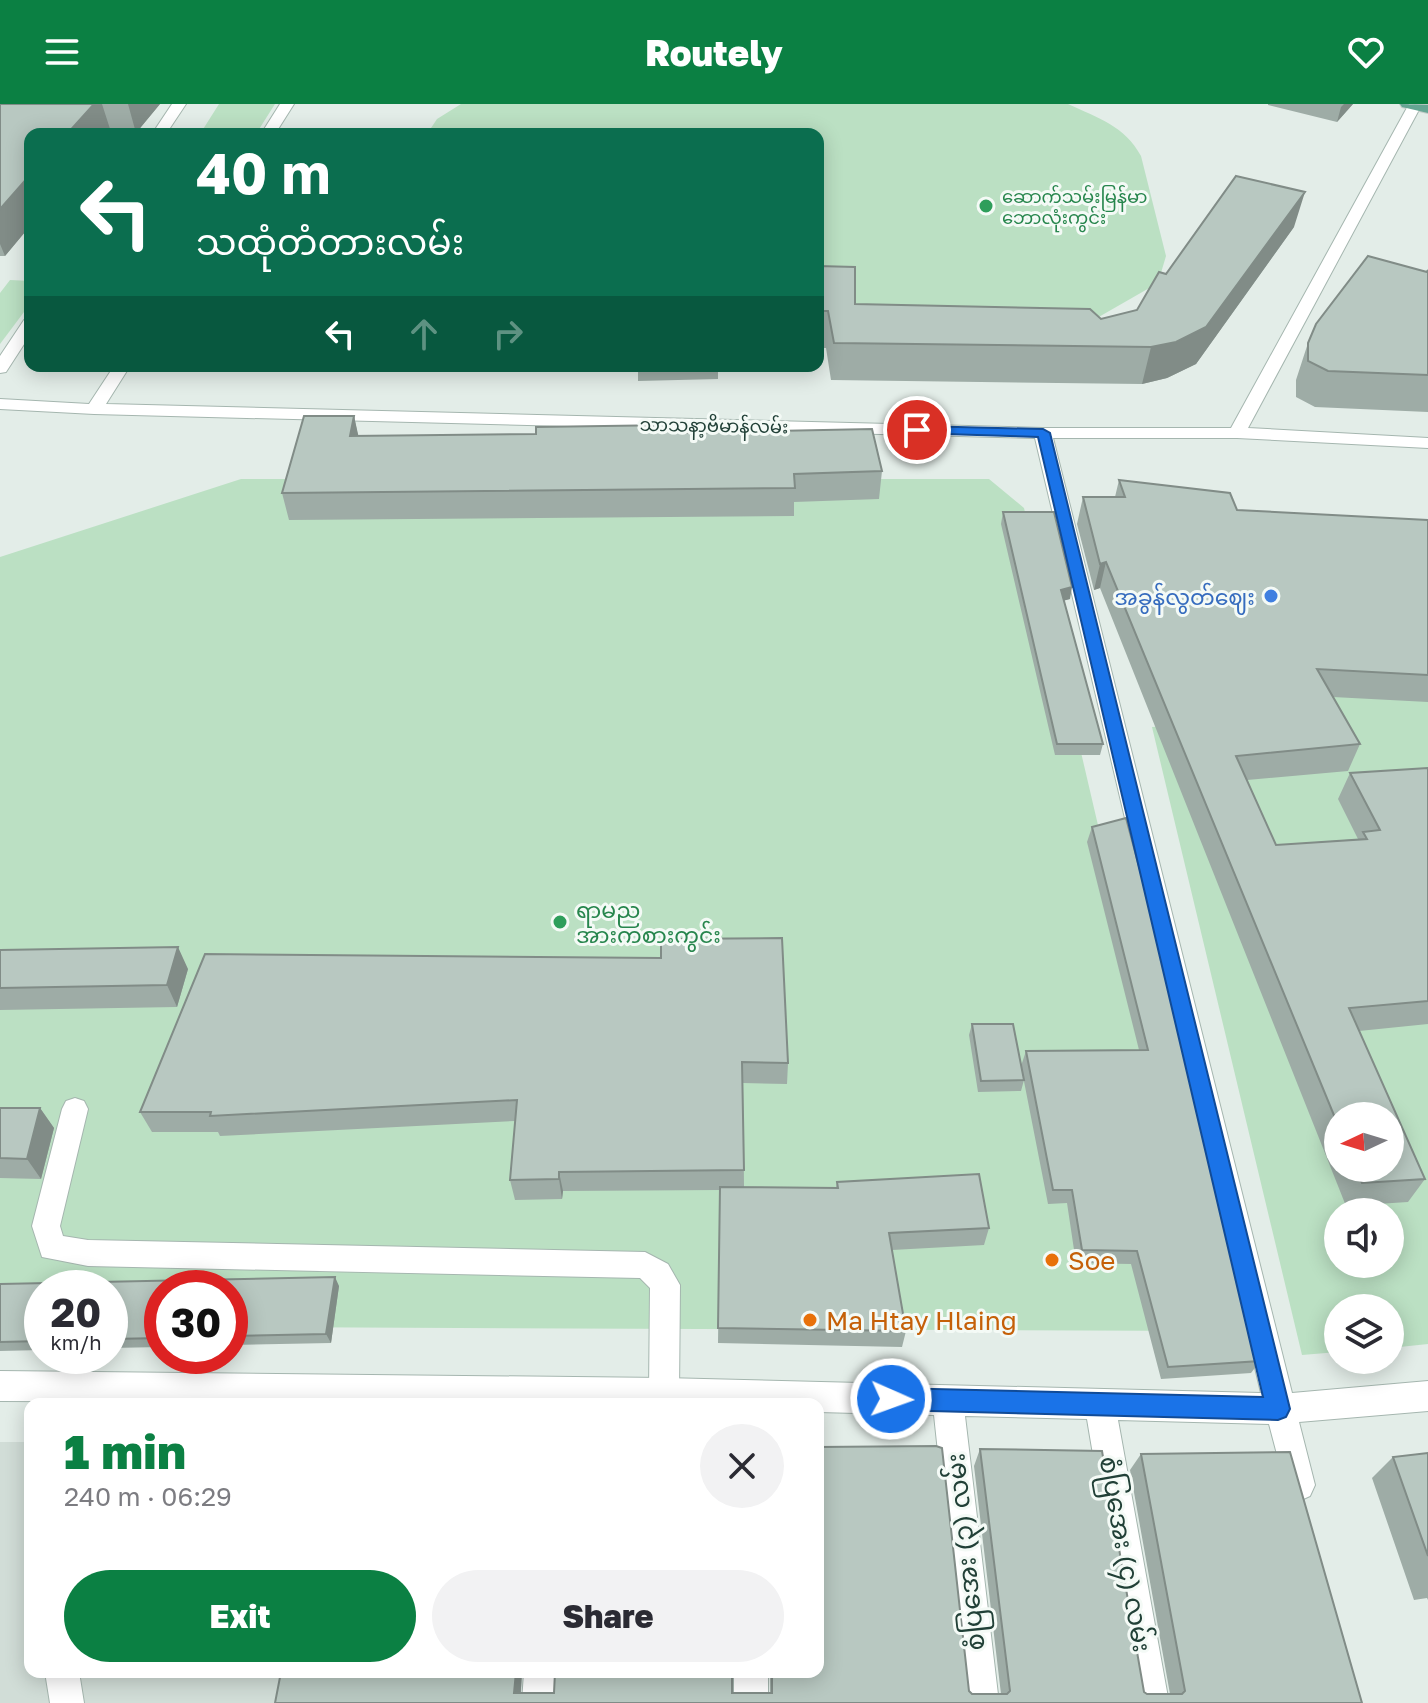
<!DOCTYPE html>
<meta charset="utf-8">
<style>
body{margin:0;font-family:"Golos Text","Noto Sans Myanmar",sans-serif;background:#f2f2f3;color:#2b2b33;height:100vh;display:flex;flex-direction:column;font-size:30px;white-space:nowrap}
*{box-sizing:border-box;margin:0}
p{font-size:26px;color:#7c7c81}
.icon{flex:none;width:44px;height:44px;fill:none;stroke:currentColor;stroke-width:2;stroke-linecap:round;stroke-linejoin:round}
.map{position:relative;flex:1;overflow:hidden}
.drawer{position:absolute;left:24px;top:1294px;width:800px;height:280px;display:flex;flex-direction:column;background:#fff;border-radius:16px;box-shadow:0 4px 20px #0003}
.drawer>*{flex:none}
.banner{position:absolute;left:24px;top:24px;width:800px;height:244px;border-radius:16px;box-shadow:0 4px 20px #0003;background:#0b6e4f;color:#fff;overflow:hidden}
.needle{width:52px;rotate:266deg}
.tools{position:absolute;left:1324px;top:998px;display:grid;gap:16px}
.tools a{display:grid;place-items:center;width:80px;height:80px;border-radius:50%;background:#fff;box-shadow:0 4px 20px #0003;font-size:40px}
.speed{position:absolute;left:24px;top:1166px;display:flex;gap:16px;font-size:40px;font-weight:700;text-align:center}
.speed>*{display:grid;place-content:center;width:104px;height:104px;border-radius:50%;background:#fff;box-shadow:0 4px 20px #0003;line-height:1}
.speed small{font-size:20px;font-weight:400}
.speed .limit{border:12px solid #d22;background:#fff;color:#111}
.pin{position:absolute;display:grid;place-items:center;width:68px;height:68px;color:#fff;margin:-34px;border:4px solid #fff;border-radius:50%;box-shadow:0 2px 8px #0007}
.me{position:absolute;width:88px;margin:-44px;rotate:92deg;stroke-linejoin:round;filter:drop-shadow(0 0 6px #0008)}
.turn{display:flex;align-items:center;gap:28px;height:168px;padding:0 40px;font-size:36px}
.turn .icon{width:104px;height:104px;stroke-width:2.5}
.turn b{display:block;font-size:56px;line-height:68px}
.lanes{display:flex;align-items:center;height:76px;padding:0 40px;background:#0003;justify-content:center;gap:40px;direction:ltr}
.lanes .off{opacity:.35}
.round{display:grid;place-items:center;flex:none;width:84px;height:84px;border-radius:42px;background:#f2f2f3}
.head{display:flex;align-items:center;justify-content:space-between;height:136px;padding:0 40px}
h1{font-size:48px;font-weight:800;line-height:60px;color:#0b8043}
.primary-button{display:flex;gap:16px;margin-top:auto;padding:16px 40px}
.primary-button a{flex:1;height:92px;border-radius:48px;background:#0b8043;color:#fff;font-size:32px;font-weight:800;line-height:92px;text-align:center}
.primary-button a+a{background:#f2f2f3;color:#2b2b33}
header{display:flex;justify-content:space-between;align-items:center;height:104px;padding:0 40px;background:#0b8043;color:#fff;font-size:36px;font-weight:800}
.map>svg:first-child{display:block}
.built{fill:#d1ddd7}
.green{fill:#bbe0c3;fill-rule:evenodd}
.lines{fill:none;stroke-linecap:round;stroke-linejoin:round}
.service-casing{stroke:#a5b6af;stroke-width:2}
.minor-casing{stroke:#a5b6af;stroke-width:2}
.primary-casing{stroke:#c1cac7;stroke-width:2}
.service{fill:#fff;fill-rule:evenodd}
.minor{fill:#fff;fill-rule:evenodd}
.primary{fill:#65a593;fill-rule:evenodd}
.wall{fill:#9eaca6;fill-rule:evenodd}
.shaded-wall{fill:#818c87}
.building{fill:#b8c8c1;stroke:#818c87;stroke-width:2}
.route{fill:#1a73e8;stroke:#114b97;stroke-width:2}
.leisure-dot{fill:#2e9e5b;stroke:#f4faf6;stroke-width:3}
.shop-dot{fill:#3f7fe0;stroke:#f4faf6;stroke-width:3}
.food-dot{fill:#e8710a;stroke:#f4faf6;stroke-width:3}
.labels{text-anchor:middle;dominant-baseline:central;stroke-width:6;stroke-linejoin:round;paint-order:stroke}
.far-leisure-label{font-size:18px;fill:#27864d;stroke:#f4faf6;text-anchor:start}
.far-street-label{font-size:18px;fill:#214037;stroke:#f4faf6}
.shop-label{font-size:22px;fill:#366cbe;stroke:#f4faf6;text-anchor:end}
.leisure-label{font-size:22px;fill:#27864d;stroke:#f4faf6;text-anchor:start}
.near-food-label{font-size:26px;fill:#c56008;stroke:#f4faf6;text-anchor:start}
.near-street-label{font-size:26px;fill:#214037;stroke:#f4faf6}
</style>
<header><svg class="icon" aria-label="menu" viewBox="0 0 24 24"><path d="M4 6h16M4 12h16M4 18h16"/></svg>Routely<svg class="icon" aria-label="heart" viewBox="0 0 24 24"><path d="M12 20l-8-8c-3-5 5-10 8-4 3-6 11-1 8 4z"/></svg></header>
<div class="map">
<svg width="1428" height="1599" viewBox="0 0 1428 1599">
<rect width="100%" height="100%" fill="#e3ede8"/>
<path class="built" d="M0,1338h30v230h395l-4,31h-421z"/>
<path class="green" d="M219,0h56l-19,30h-56z
M461,0h607c30,14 57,22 73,52l25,100 -8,27 -68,39 -272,9v-197h-391l10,-15z
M10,176l20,1v23l-30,40v-51z
M241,375h748l35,29 192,823 -986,-4v-39h-188l-42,38v-769z
M1428,590v650l-38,4v-40h-52v44l-36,3 -150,-628 53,-4 -7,-26zM1338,1012h52v52h-52zM1338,1108h52v52h-52z"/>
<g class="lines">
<g class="service-casing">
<path id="service" d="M172,0h14l-20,30h-14z
M30,214v17l-24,37 -6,1v-17l24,-36z
M75,994l9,3 4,8 -28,117 3,10 25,4 557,12 23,12 12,21 -1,108 -4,11h-21l-5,-11 1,-105 -10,-10 -552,-12 -46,-9 -10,-31 30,-117 4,-8z
M45,1568h34l5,31h-34z"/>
</g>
<g class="minor-casing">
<path id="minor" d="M280,0h14l-19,30h-14z
M1409,0l12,2 -173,322 180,10v10l-191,-10h-184l239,955 136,-12v30l-129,11 16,63 -5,11 -11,5 -11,-5 -19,-72 -151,-4 51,283h-34l-48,-284 -122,-3 34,287h-34l-31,-288 -116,-3v-8l-818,-3v-30l664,7 597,15 -226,-955 -941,-24 -94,-5v-10l89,5 25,-38h16l-24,38 937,24h188z
M524,1568h34l-2,31h-34z
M734,1568h34v31h-34z"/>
</g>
<g class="primary-casing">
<path id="primary" d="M1400,0l28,1v8l-26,-6z"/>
</g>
<use href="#service" class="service"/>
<use href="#minor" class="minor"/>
<use href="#primary" class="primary"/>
</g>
<path class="wall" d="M0,0h160l-24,29 -25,-1 -2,2h-79v92l-25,30h-5z
M1268,0h85l-16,18 -69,-17z
M1294,123l-98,137 -29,14 -25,6 -311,-4 -5,-32h-8v-82l37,38 246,15 36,-9 29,-36z
M1428,166v142l-113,-5 -19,-10v-17l12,-37z
M638,262h80v13l-80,2z
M354,312l4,20 314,-3 210,38 -3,28 -85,3v14l-505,4 -7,-27z
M1119,376l118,30 191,10v182l-95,-5 27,47 -12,27 -101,9 29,65 82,-6 -20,-40 12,-26 78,-5v256l-69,7 66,148 -17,23 -62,4 -246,-618 -6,2 -17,-66 6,-27h32zM1338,1012l52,52h-52z
M1003,408l67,87 -6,1 39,144 -3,11h-45l-54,-231z
M1092,723l121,340 -1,4 48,190 -9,12 -90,6 -30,-115 -55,-1 -9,-60 -19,1 -27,-138 5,-15 113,-1 -52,-208z
M0,846l188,19 -11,38 -177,3z
M661,854l127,105 -1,21 -44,-1 1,104 92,1 1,-6 152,46 -5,17 -92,5 14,81 -4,16 -184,-4 2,-153 -157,1 -1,8 -47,1 -5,-20 5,-59 -295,15 -2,-4h-66l-12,-20z
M972,920l52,56 -3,11 -43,1 -9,-57z
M0,1004h40l14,20 -13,51 -41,-1z
M0,1180l339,2 -8,57 -101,2v-57h-68v59l-52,1v-60h-68v62l-42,1z
M980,1345l164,243 3,2h23l-40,-224 11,-16 221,249h-1087l247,-31 -1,21h249v-21h48l151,19 3,3h29l-27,-228z
M1428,1349v147l-1,-2 -13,2 -42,-122 21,-21z"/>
<path class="shaded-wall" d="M94,0h8l9,28 -2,2h-42z
M128,0h32l-24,29z
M1344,0h9l-16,18 4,-15z
M30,71v51l-25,30 -5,-12v-35z
M1305,88l-11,35 -98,137 -29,14 -25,6 9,-37z
M354,312l6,27 -10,-7z
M1106,458l-6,26 -6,2 6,-26z
M1072,483l-2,12 -11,3 2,-12z
M178,843l10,22 -11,38 -10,-22z
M40,1004l14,20 -13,51 -14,-20z
M559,1068l4,19 -1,8 -3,-20z
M335,1173l4,9 -8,57 -5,-9z
M516,1568h6l-2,31 -6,-10z"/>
<path class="building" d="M0,0h94l-27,30h-37v41l-30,34z
M1236,72l69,16 -99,135 -30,15 -25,5 -317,-4 -6,-32h-10v-45l37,1v37l235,5 11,10 36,-9 22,-38 7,2z
M1368,152l59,16 1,-2v105l-100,-4 -20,-10v-18l8,-19z
M304,312h50l-4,20 186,-2v-7l136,-2v8l200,-4 10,42 -88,3 1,14 -513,5z
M1119,376l111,13 7,17 191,10v155l-111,-6 43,75 -124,12 40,89 91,-6 -4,-7 17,-2 -30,-57 78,-5v233l-79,7 76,171 -63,4 -6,-15h34v-52h-52v9l-232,-563 -6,2 -17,-67h42z
M1003,408h51l18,75 -11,3 42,154h-46z
M1126,714l30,112 57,237h-2l49,194 -92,6 -31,-116 -55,-1 -10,-60h-19l-27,-139 122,-1 -56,-223z
M782,834l6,125 -46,-1 2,108 -185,2v7l-49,1 7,-80 -307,16 1,-4h-71l65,-158 456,4v-19z
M178,843l-11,38 -167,3v-38z
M972,920h41l11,56 -43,1z
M0,1004h40l-13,51 -27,-1z
M979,1070l10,54 -100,5 17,98 -188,-3 2,-141 118,1 -1,-6z
M335,1173l-9,57 -96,2v-48h-68v50l-52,1v-51h-68v53l-42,1v-58z
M936,1342l6,2 27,243 3,3h35l3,-3 -30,-242 122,2 42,241 3,2h35l3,-3 -44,-237 149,-2 72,251h-1087l6,-31h235l-2,21h40l1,-21h177v21h40v-21h46v-225z
M1428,1349v103l-35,-99z"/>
<path class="route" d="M917,322l126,3 7,4 240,976 -4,8 -8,3 -387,-10 -9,-3 -3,-8 3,-8 9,-3 372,9 -225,-960 -126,-4 -2,-3z"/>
<g class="leisure-dot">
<circle cx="986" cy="102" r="8"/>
<circle cx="560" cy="818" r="8"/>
</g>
<circle class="shop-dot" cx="1271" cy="492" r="8"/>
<g class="food-dot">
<circle cx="1052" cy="1156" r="8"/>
<circle cx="810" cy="1216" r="8"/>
</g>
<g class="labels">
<g class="far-leisure-label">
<text x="1002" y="92">ဆောက်သမ်းမြန်မာ<tspan x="1002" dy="21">ဘောလုံးကွင်း</tspan></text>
</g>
<g class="far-street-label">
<text transform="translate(714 321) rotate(1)">သာသနာ့ဗိမာန်လမ်း</text>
</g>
<g class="shop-label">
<text x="1255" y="492">အခွန်လွတ်ဈေး</text>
</g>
<g class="leisure-label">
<text x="576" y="805">ရာမည<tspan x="576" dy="25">အားကစားကွင်း</tspan></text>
</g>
<g class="near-food-label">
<text x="1068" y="1156">Soe</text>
<text x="826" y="1216">Ma Htay Hlaing</text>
</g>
<g class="near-street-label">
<text transform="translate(965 1448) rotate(-96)">စံပြအေး (၃) လမ်း</text>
<text transform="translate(1126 1450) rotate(80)">စံပြအေး (၄) လမ်း</text>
</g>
</g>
</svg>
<div class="tools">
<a><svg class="needle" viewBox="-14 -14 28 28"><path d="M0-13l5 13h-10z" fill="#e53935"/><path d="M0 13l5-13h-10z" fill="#7c7c81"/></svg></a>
<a><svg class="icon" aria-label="sound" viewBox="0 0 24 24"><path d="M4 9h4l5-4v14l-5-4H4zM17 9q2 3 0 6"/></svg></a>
<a><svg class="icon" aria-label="layers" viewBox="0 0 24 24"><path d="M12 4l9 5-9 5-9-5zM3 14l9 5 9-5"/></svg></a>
</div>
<div class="speed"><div>20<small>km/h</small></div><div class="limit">30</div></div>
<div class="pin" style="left:917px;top:326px;background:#d93025"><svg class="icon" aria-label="arrive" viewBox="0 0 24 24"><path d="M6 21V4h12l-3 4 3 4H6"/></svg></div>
<svg class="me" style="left:891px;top:1295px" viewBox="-20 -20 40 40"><circle r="17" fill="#1a73e8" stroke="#fff" stroke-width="3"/><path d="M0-11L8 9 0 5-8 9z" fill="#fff"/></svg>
<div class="banner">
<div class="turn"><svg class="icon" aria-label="left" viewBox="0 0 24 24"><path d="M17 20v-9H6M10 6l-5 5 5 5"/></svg><div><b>40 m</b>သထုံတံတားလမ်း</div></div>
<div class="lanes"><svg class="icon" aria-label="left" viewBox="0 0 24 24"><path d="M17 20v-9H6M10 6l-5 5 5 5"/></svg><svg class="icon off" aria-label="ahead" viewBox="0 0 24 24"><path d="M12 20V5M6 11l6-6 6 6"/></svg><svg class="icon off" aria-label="right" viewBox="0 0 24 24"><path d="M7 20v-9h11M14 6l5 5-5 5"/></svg></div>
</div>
<section class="drawer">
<div class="head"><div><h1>1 min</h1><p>240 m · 06:29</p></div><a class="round"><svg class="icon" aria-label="close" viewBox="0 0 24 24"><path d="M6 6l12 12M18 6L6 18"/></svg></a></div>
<div class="primary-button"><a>Exit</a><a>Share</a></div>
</section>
</div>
